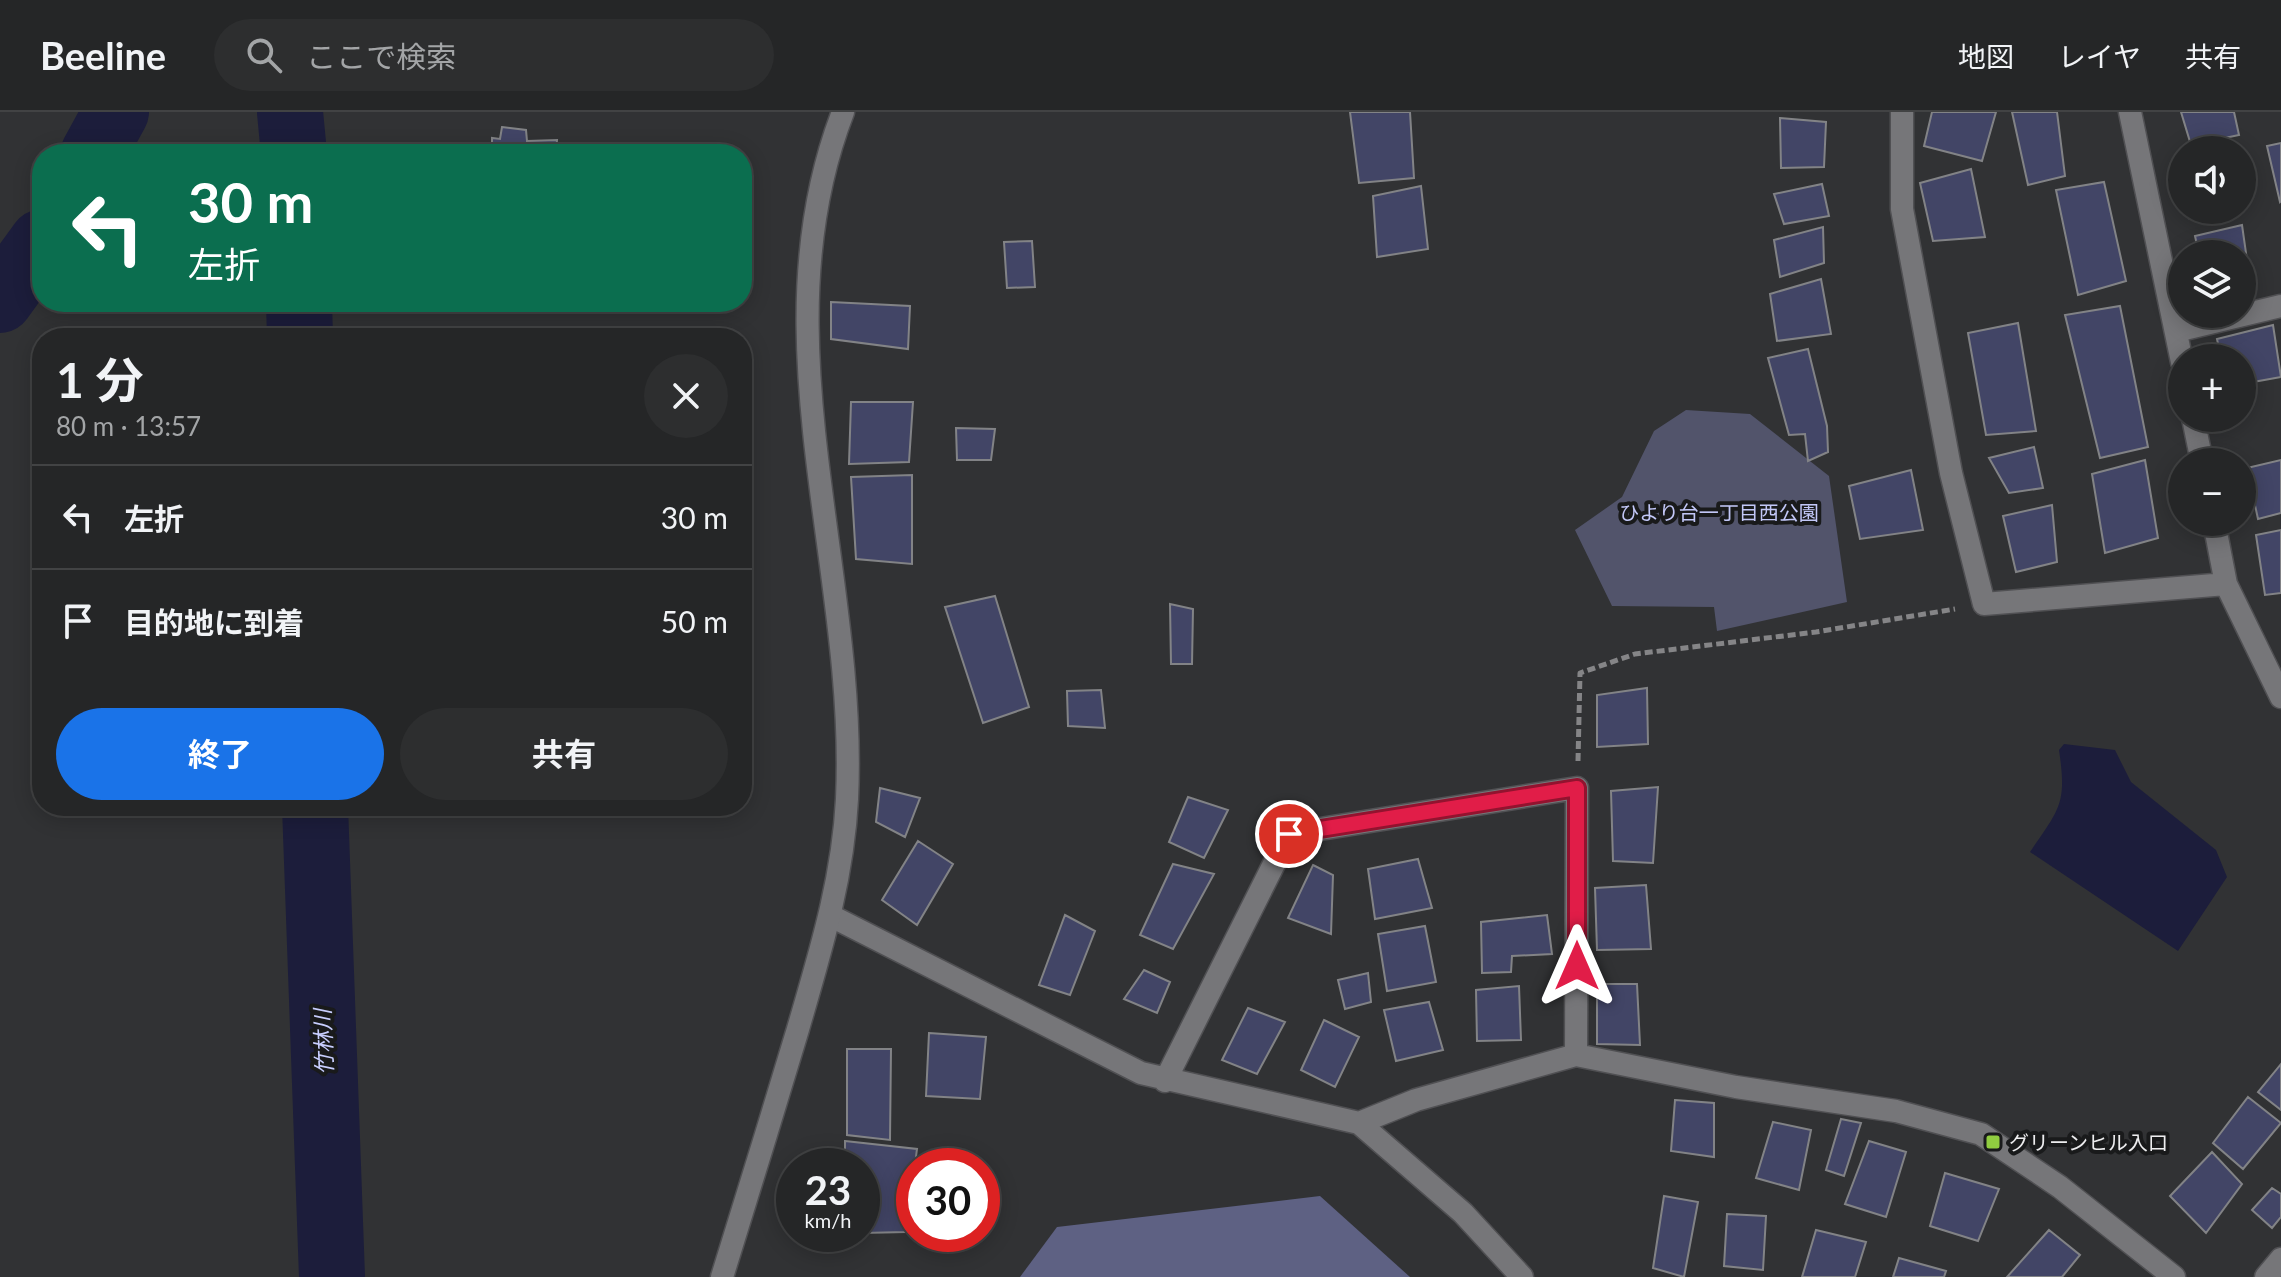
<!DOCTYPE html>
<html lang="ja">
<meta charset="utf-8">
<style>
body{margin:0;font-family:Lato,"Noto Sans JP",sans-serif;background:#2d2e2f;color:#f1f3f6;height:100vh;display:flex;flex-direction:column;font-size:30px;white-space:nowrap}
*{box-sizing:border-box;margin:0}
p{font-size:26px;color:#a3a5a7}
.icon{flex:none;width:44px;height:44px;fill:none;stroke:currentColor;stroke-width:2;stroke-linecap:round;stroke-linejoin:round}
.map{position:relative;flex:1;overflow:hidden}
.side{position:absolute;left:32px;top:216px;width:720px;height:488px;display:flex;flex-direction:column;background:#252627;border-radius:32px;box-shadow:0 4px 20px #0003,0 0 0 2px #424344}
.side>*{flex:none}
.guide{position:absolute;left:32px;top:32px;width:720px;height:168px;border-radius:32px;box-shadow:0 4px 20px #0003,0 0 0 2px #424344;background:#0b6e4f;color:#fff;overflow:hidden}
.tools{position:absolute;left:2168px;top:24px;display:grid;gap:16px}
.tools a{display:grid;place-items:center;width:88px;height:88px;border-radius:50%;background:#252627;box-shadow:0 4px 20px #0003,0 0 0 2px #424344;font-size:40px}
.speed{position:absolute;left:776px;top:1036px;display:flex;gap:16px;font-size:40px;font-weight:700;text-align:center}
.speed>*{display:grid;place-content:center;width:104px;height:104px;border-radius:50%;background:#252627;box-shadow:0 4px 20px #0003,0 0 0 2px #424344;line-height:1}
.speed small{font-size:20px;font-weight:400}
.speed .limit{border:12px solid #d22;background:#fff;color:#111}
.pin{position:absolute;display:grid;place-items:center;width:68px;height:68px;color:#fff;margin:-34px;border:4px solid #fff;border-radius:50%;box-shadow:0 2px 8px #0007}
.me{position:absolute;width:88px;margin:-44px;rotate:0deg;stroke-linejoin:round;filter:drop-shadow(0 0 6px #0008)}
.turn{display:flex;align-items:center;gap:28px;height:168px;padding:0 24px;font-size:36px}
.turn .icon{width:104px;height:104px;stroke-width:2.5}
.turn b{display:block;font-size:56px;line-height:68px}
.round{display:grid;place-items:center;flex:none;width:84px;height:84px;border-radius:42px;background:#2d2e2f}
.headline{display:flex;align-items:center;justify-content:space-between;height:136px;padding:0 24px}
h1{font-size:48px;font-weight:700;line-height:60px}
.cta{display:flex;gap:16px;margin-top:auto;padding:16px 24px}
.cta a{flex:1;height:92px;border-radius:48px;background:#1a73e8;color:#fff;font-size:32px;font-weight:700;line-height:92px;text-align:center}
.cta a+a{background:#2d2e2f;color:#f1f3f6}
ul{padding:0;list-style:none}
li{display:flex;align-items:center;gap:24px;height:104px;padding:0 24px;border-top:2px solid #424344}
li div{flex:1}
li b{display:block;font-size:30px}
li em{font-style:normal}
header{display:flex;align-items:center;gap:48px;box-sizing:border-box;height:112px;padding:0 40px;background:#252627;border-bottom:2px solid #424344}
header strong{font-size:38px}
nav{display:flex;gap:44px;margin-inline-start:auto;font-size:28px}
.search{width:560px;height:72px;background:#2d2e2f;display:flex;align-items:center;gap:20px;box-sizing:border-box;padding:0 28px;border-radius:44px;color:#a3a5a7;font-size:30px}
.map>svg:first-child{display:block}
.green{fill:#52546b}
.forest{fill:#5e6183}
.water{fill:#1c1d3b}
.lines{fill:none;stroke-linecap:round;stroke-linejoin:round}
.river{stroke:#1c1d3b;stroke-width:66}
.building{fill:#424566;stroke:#828386;stroke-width:2}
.minor-casing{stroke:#505053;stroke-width:25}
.tertiary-casing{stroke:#505053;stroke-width:25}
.path{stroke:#858587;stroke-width:5;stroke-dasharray:8 4;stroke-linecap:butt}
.minor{stroke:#767679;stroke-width:22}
.tertiary{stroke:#767679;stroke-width:22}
.route-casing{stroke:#92132f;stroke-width:20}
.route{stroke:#e11d48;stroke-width:14}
.poi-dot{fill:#90cd40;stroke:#191a1b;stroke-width:3}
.labels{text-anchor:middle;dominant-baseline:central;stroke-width:8;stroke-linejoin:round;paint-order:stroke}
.park-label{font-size:20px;fill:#c2c7f7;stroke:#191a1b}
.poi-label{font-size:20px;fill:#ededef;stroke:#191a1b;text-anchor:start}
.water-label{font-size:22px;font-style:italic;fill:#c8cefe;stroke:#191a1b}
</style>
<header>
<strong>Beeline</strong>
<div class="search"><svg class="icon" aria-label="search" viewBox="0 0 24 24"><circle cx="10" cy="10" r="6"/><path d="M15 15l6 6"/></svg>ここで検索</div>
<nav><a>地図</a><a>レイヤ</a><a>共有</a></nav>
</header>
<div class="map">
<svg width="2281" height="1165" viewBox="0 0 2281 1165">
<rect width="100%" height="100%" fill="#313234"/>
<path class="green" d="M1686,298l64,4 79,62 18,126 -130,29 -3,-24 -102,-1 -37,-76 47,-33 32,-66z"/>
<path class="forest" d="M1320,1084l90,81h-390l37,-50z"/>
<path class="water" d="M2064,632l51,6 16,32 85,68 11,27 -49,74 -148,-99c30,-44 37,-48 29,-102z"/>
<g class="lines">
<path class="river" d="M290,0l4,42
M93,42l23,-42
M0,188l42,-58
M299,190l1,36
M315,694l17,471"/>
</g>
<path class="building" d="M1350,0h60l4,66 -55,5z
M1932,0h64l-14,49 -58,-15z
M2012,0h45l8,64 -37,9z
M2181,0h53l5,23 -48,10z
M1780,6l46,4 -2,45 -43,1z
M502,15l24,3 1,11 30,-1 -1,14h-64v-16l8,1z
M2281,31v58l-1,1 -13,-56z
M1971,57l14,68 -52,4 -13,-58z
M2104,70l22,99 -48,14 -22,-105z
M1822,72l7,32 -45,8 -10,-30z
M1421,74l7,63 -51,8 -4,-61z
M2188,98h47l-46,8z
M2242,113l8,56 -8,1v-28h-43l-4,-18z
M1823,115l1,36 -44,14 -6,-37z
M1032,129l3,46 -28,1 -3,-46z
M1821,167l10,55 -54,7 -7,-47z
M831,190l79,4 -2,43 -77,-10z
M2120,194l28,141 -48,11 -35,-143z
M2018,211l18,108 -50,4 -18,-102z
M2273,213l8,52 -39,7v-26h-21l-4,-19z
M1808,237l19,77 1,26 -20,9 -3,-27 -16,1 -21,-77z
M851,290h62l-4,60 -60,2z
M956,316l39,1 -4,31h-34z
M2034,335l9,41 -34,5 -20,-35z
M2145,348l13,78 -53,15 -13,-79z
M2281,348v53l-23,6 -11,-51z
M1911,358l12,60 -63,9 -11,-53z
M912,363v89l-56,-5 -5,-82z
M2052,393l5,57 -41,10 -13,-56z
M2281,418v63l-16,2 -9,-60z
M995,484l34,111 -46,16 -38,-116z
M1170,492l23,5 -1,55h-21z
M1647,576l1,56 -51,3v-52z
M1101,578l4,38 -37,-2 -1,-35z
M1658,675l-5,76 -40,-2 -2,-70z
M880,676l40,10 -15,39 -29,-15z
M1188,685l40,13 -24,48 -35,-16z
M918,729l35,23 -36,61 -35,-25z
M1418,747l14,49 -57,11 -7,-50z
M1173,752l41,10 -41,75 -33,-14z
M1313,753l20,10 -2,59 -43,-16z
M1646,773l5,64 -54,1 -2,-62z
M1065,803l30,16 -25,64 -31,-10z
M1547,803l5,39 -40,2 -1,16 -29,1 -1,-51z
M1425,814l11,56 -49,9 -9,-57z
M1144,858l26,12 -13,31 -33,-14z
M1368,861l3,29 -26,7 -7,-29z
M1597,872h40l3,61 -43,-1z
M1519,874l2,54 -44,1 -1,-51z
M1429,890l14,48 -47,11 -12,-51z
M1248,896l37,14 -28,52 -35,-14z
M1324,908l35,17 -24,50 -34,-17z
M929,921l57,4 -6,62 -54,-3z
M847,937h44l-1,91 -43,-5z
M2281,952v46l-23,-18z
M2248,985l33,26 -38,46 -30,-26z
M1675,988l39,3v54l-43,-6z
M1841,1007l20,4 -17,53 -18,-6z
M1773,1010l38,8 -12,60 -43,-12z
M845,1029l72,8 -11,83 -44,1v-67h-17z
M1869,1029l37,11 -20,65 -41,-13z
M2212,1040l30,32 -36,49 -36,-37z
M1945,1061l54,16 -21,52 -48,-15z
M2272,1076l9,6v23l-9,11 -20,-18z
M1664,1084l34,6 -14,75 -31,-9z
M1727,1102l39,2 -3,54 -39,-4z
M1816,1118l50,12 -11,35h-53z
M2049,1118l31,25 -18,22h-55z
M1899,1146l47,13 -2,6h-51z"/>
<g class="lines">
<g class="minor-casing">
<path id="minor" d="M1902,0v97l49,264 33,131 242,-20
M2130,0l52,250
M2176,219l105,-25
M2193,306l9,44
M2214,410l12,62 55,113
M831,804l310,157 218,50 104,90 59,64
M1165,969l124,-247 288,-46 -1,267
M1359,1011l57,-23 160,-45 160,32 160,24 85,23 79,53 114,90
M2266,1165l15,-18"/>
</g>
<g class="tertiary-casing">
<path id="tertiary" d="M722,1165c26,-83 51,-165 76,-248 22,-76 45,-150 49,-230 11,-229 -91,-462 -4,-687"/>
</g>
<path class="path" d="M1578,649l2,-88 55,-19 181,-22 139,-23"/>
<use href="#minor" class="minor"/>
<use href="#tertiary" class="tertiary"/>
</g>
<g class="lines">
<g class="route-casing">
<path id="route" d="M1289,722l288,-46v178"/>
</g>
<use href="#route" class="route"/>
</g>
<rect class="poi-dot" x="1985" y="1022" width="16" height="16" rx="4"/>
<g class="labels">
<g class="park-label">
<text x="1719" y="400">ひより台一丁目西公園</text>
</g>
<g class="poi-label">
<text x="2009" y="1030">グリーンヒル入口</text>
</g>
<g class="water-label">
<text transform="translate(323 930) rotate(-92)">竹林川</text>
</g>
</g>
</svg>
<div class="tools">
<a><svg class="icon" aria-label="sound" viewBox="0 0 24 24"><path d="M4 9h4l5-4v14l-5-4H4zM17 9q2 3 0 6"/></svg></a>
<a><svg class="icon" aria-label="layers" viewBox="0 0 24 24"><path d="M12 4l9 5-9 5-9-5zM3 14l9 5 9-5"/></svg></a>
<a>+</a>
<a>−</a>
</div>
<div class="speed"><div>23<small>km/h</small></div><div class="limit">30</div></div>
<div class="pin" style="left:1289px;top:722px;background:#d93025"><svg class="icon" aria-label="arrive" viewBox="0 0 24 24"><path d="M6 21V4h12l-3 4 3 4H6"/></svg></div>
<svg class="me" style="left:1577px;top:854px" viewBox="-20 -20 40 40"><path d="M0-17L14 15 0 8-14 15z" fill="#e11d48" stroke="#fff" stroke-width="4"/></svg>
<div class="guide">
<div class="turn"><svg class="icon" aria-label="left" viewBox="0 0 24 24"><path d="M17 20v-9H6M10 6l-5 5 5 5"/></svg><div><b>30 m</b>左折</div></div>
</div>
<section class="side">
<div class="headline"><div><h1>1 分</h1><p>80 m · 13:57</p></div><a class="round"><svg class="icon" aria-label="close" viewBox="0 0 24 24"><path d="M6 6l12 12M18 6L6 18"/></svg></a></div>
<ul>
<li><svg class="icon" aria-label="left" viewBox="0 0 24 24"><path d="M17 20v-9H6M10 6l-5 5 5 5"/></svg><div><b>左折</b></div><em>30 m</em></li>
<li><svg class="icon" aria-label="arrive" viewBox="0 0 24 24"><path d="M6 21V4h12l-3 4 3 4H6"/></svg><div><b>目的地に到着</b></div><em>50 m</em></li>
</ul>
<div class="cta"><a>終了</a><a>共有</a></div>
</section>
</div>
